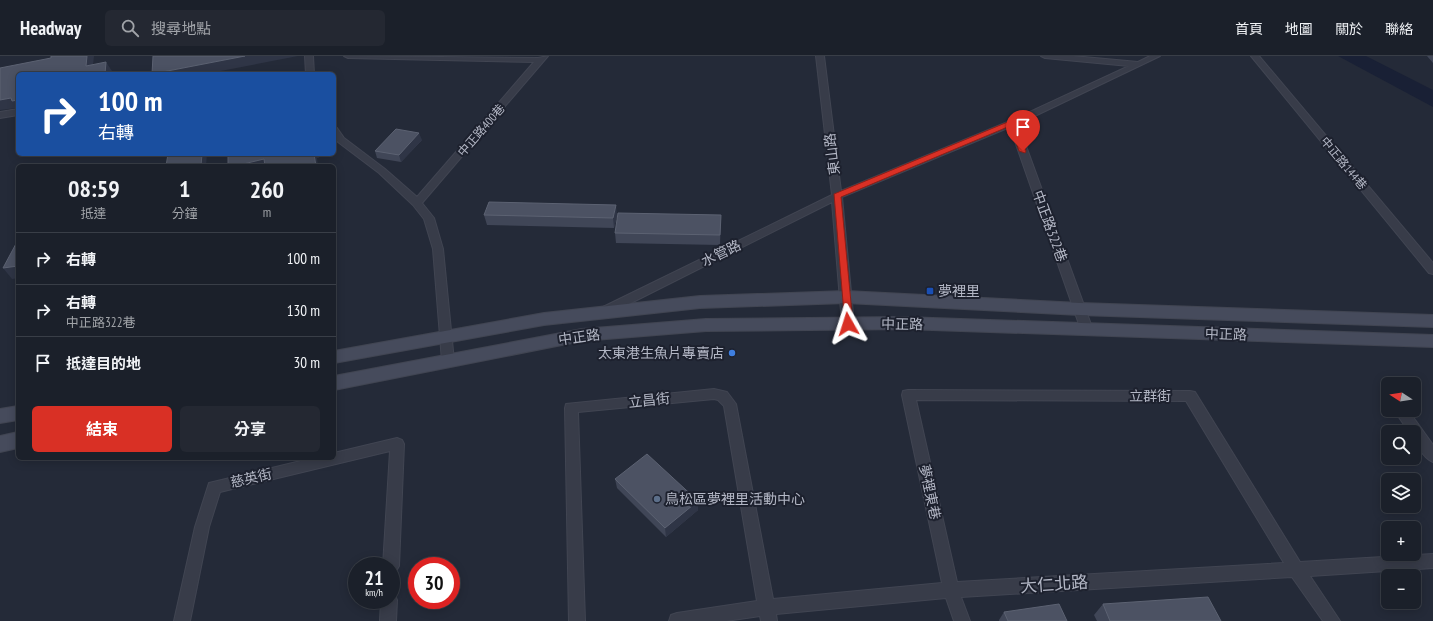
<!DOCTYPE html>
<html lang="zh-TW">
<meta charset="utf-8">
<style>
body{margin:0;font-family:"PT Sans Narrow","Noto Sans TC",sans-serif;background:#242832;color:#f1f3f6;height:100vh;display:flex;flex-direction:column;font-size:15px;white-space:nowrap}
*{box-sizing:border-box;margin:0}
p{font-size:13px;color:#a0a3a8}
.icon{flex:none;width:22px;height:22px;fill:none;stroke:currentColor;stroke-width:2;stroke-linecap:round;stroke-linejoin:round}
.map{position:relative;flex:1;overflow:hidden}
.details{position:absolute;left:16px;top:108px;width:320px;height:296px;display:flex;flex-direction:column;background:#1b202a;border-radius:6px;box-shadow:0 2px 10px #0003,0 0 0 1px #393e47}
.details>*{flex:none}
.banner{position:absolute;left:16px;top:16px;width:320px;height:84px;border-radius:6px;box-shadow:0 2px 10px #0003,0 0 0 1px #393e47;background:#1a4fa0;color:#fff;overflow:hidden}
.needle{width:26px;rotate:282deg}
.fabs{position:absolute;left:1381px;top:321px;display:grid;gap:8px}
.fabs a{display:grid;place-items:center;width:40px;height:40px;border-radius:6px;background:#1b202a;box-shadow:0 2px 10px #0003,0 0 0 1px #393e47;font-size:20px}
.speed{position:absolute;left:348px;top:501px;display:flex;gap:8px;font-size:20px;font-weight:700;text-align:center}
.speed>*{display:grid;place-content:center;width:52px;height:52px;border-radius:50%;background:#1b202a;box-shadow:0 2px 10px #0003,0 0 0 1px #393e47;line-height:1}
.speed small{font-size:10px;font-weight:400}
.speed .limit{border:6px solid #d22;background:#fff;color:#111}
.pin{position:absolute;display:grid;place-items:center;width:34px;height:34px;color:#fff;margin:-41px -17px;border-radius:50% 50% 50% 0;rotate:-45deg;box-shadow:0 0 4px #0007}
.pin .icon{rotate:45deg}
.me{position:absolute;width:44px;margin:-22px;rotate:354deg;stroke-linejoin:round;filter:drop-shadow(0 0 3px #0008)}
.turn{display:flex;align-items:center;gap:14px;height:84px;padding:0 16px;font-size:18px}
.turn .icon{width:52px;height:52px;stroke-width:2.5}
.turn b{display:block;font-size:28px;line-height:34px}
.eta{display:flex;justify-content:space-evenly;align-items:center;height:68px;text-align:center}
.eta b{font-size:24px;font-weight:700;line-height:28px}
.primary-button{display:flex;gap:8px;margin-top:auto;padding:8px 16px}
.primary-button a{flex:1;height:46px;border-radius:6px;background:#d93025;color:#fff;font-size:16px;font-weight:700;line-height:46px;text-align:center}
.primary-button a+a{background:#242832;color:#f1f3f6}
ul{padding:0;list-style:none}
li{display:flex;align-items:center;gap:12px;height:52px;padding:0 16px;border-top:1px solid #393e47}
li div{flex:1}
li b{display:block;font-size:15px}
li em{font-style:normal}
header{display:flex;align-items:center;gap:24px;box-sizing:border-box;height:56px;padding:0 20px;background:#1b202a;border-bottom:1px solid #393e47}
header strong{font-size:19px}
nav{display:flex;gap:22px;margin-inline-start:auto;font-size:14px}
.search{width:280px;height:36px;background:#242832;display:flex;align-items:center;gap:10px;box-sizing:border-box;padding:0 14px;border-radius:6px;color:#a0a3a8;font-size:15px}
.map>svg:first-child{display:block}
.water{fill:#192035}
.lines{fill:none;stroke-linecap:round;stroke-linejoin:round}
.street-casing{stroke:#414552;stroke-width:2}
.secondary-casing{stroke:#414552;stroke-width:2}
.street{fill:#383c49;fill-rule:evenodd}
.secondary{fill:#464b5c;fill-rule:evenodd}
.wall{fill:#404657}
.shaded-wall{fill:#2f3546}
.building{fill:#4c5263;stroke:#5c6272}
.route{fill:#d93025;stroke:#8d1f18}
.transit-dot{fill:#1a4fb4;stroke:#1d212e;stroke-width:1.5}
.shop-dot{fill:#3f7fe0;stroke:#1d212e;stroke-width:1.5}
.service-dot{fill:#5c6f8a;stroke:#1d212e;stroke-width:1.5}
.labels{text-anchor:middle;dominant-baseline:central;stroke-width:4;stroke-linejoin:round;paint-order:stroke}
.far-street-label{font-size:12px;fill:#b3b7c5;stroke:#1d212e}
.street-label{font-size:14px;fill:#b3b7c5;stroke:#1d212e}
.poi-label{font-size:14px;fill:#b3b7c5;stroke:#1d212e;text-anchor:start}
.near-street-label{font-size:17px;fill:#b3b7c5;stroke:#1d212e}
</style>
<header>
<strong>Headway</strong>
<div class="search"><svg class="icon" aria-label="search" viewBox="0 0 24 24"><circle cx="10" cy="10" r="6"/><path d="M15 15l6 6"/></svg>搜尋地點</div>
<nav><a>首頁</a><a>地圖</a><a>關於</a><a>聯絡</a></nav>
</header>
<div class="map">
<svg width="1433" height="565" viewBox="0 0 1433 565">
<rect width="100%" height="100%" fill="#242a38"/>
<path class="water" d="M1338,0h28l67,34v17z"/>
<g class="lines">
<g class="street-casing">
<path id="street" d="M305,0h8l1,18h-8z
M344,0l194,2 10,-2 -126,147 12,15 9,31 11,112 -2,3h-8l-2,-3 -9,-112 -9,-30 -11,-14 -34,-32 -41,-31 -4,-5v-10l3,1 7,10 41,31 32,28 117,-135 -186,-4z
M816,0h8l17,135 169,-70 119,-55 -84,-8 -4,-2h32l65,6 12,-6h10l-142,68 75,206 -2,3h-8l-2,-3 -71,-203 -168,70 12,127 -2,3h-8l-2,-3 -10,-122 -223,112h-8l-2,-3 2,-3 231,-113z
M1251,0h8l174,207v11l-4,-1z
M18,53v6l-18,3v-6z
M714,333l13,3 9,12 37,195 169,-16 -40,-188 1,-4 5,-1 282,1 5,1 105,170 133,-8v14l-123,8 30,45h-17l-31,-44 -331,20 9,24h-16l-8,-23 -170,16 1,7h-16l-1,-5 -34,5h-57l2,-6 6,-2 80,-12 -33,-195 -6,-6 -4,-1 -136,13 7,209h-16l-4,-213 1,-4zM916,344l270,1 98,162 -327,19z
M1394,354h14l25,35v17c-10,-4 -19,-20 -19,-30h-5z
M397,382l5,2 2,4 -5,122 -3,5 -5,2v-7h-8l7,-115 -170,41 -11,35 -19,94h-16l21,-94 14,-44 104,-25h21v-5z
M391,537l4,2 2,5 -1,21h-16l1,-21h10z"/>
</g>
<g class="secondary-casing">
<path id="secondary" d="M846,235l234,12 353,12v12l-353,-12 -234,-12 -146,5 -156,17 -210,38v-12l210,-38 156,-17z
M904,261l529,18v12l-529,-18 -198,2 -124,10 -248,49v-14l248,-47 124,-10z
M18,350v14l-18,3v-14z
M18,376v16l-18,4v-16z"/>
</g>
<use href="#street" class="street"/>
<use href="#secondary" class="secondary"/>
</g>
<path class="wall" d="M1427,0h6v7z
M422,84l-21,22 -24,-4 -2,-7z
M484,159h133l-3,13 -127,-3z
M721,159l-1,30 -104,-2 -1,-10z
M615,423l83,31 -32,27 -49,-49z
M1103,548l118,17h-124l-3,-6z
M1004,556l63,9h-68v-1z"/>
<path class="shaded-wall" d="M87,0h7l-2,18 -6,-8z
M245,0h53l-93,18h-53z
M106,6l6,9v3h-7z
M11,42l7,2v8h-1l-17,2v-10z
M419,77l3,7 -21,22 -2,-7z
M202,98h5l-1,12h-5z
M314,98h4l1,4h-2l1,8h-2z
M264,103l4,7h-33z
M616,149l1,10 -3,13 -1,-10z
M18,210v12l-6,1 -9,-11z
M698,445v9l-32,27 -1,-9z"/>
<path class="building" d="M51,0h36l-1,10 20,-4 -1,12h-87v26l-6,1 -1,-3 -11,2v-32l51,-10z
M153,0h92l-93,18z
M396,73l23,4 -20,22 -24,-4z
M168,98h34l-1,12h-35z
M228,98h86l2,12h-51l-1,-7 -29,7h-7z
M489,146l127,3 -3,13 -129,-3z
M618,157l103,2 -1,20 -105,-2z
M18,184v26l-15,2z
M647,398l51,47 -33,27 -50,-49z
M1208,541l13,24h-111l-7,-17z
M1059,548l8,17h-59l-4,-9z"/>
<path class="route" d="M1010,65l6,2 10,28 -1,2 -6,-2 -9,-25 -169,71 12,127 -2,2h-6l-11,-132z"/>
<rect class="transit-dot" x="926" y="231" width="8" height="8" rx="2"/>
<circle class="shop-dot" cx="732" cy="297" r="4"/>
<circle class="service-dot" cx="657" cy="443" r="4"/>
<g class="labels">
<g class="far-street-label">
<text transform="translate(481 74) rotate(-49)">中正路400巷</text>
<text transform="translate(1344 107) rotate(50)">中正路144巷</text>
</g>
<g class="street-label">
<text transform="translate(832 98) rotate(-97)">東山路</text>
<text transform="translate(1050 170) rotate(70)">中正路322巷</text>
<text transform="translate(721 197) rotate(-26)">水管路</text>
<text transform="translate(902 268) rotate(1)">中正路</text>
<text transform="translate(1226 278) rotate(2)">中正路</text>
<text transform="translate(579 281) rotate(-8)">中正路</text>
<text x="1150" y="340">立群街</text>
<text transform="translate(649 344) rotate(-6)">立昌街</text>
<text transform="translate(251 422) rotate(-13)">慈英街</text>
<text transform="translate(930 436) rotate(78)">夢裡東巷</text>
</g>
<g class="poi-label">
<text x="938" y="235">夢裡里</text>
<text x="724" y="297" text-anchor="end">太東港生魚片專賣店</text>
<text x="665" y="443">鳥松區夢裡里活動中心</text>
</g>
<g class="near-street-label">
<text transform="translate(1054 528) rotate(-4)">大仁北路</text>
</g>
</g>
</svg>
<div class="fabs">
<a><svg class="needle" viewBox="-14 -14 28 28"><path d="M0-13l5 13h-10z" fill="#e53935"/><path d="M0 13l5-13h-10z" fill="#a0a3a8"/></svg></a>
<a><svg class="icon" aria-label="search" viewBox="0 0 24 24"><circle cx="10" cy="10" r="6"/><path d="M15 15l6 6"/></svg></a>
<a><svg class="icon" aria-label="layers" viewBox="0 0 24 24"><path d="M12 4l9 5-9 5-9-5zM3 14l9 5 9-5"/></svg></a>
<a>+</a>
<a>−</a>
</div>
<div class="speed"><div>21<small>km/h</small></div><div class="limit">30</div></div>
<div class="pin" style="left:1023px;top:95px;background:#d93025"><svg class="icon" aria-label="arrive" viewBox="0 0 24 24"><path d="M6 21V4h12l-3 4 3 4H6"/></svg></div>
<svg class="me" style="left:848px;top:268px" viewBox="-20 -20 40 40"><path d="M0-17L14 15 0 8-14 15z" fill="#d93025" stroke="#fff" stroke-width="4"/></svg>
<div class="banner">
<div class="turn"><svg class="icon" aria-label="right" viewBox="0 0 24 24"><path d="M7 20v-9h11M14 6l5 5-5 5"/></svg><div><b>100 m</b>右轉</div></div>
</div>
<section class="details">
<div class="eta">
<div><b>08:59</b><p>抵達</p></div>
<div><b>1</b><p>分鐘</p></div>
<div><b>260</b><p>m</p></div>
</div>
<ul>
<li><svg class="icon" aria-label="right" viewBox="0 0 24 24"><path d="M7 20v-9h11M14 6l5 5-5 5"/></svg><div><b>右轉</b></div><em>100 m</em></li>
<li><svg class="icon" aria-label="right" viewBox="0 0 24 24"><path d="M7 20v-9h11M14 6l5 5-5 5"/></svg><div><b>右轉</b><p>中正路322巷</p></div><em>130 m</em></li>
<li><svg class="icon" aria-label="arrive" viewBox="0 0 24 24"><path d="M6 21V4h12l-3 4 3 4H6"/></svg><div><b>抵達目的地</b></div><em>30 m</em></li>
</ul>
<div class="primary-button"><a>結束</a><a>分享</a></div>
</section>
</div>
